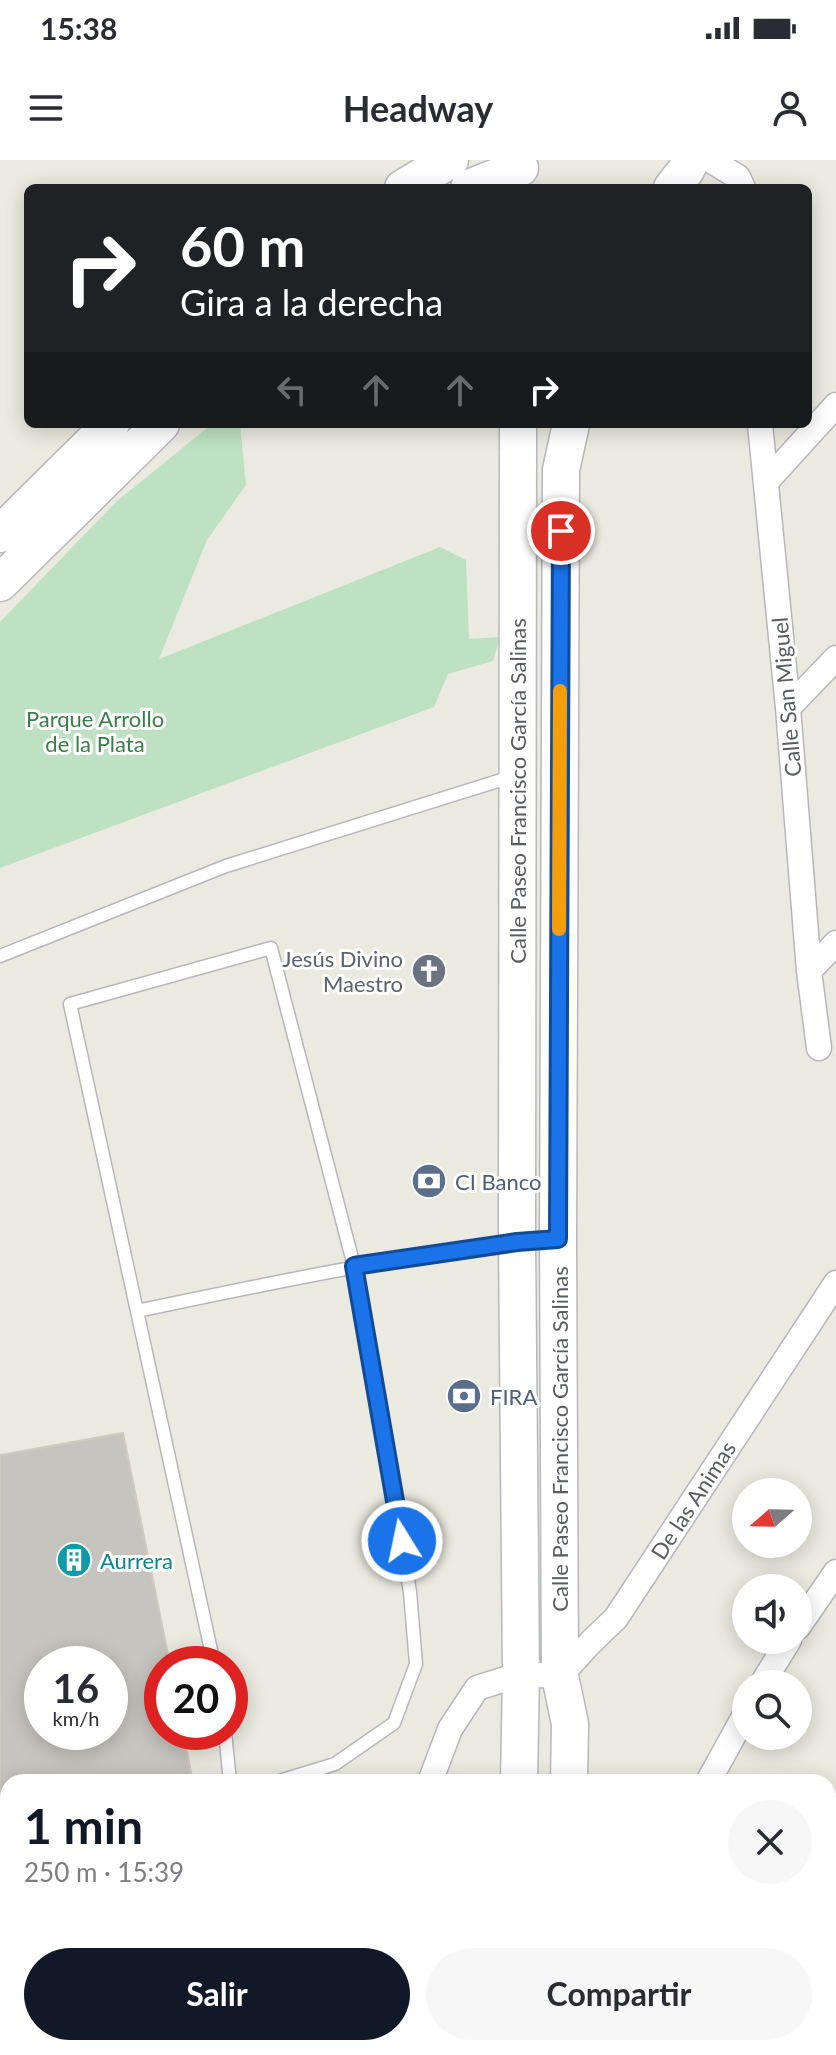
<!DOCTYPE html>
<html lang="es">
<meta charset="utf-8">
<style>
body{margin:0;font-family:Lato,sans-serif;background:#f7f7f7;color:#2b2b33;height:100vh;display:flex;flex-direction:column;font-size:30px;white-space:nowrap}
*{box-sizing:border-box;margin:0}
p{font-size:26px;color:#7c7c81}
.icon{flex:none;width:44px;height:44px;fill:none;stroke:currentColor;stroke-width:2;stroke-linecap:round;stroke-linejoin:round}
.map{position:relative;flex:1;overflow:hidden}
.details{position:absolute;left:0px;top:1614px;width:836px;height:282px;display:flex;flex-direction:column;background:#fff;border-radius:24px 24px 0 0;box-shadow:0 4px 20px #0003}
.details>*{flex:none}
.top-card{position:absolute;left:24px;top:24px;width:788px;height:244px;border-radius:12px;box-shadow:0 4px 20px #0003;background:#202124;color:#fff;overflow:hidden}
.needle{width:52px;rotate:250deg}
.fabs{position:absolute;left:732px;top:1318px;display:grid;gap:16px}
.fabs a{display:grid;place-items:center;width:80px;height:80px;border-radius:50%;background:#fff;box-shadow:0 4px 20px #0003;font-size:40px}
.speed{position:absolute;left:24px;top:1486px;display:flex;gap:16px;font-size:40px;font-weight:700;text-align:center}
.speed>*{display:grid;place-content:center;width:104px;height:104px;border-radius:50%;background:#fff;box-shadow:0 4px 20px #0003;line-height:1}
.speed small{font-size:20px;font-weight:400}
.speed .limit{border:12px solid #d22;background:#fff;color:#111}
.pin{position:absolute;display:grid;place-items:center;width:68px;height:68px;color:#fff;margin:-34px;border:4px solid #fff;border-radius:50%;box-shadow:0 2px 8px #0007}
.me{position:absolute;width:88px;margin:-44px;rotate:350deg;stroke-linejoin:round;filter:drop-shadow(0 0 6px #0008)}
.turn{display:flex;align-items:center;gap:28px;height:168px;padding:0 24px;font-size:36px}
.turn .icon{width:104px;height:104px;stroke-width:2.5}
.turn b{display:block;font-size:56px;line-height:68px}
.lanes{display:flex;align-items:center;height:76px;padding:0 24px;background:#0003;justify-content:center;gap:40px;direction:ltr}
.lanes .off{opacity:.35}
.round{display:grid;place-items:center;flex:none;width:84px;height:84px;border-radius:42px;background:#f7f7f7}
.headline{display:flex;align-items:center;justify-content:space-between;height:136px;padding:0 24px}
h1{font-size:48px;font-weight:700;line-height:60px;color:#111827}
.action{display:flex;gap:16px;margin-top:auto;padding:16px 24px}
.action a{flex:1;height:92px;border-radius:48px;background:#111827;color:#fff;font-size:32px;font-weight:700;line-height:92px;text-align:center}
.action a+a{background:#f7f7f7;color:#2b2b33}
.status{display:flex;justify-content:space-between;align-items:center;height:56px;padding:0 40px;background:#fff;direction:ltr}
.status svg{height:22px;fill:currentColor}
header{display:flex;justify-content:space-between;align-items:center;height:104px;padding:0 24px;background:#fff;font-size:36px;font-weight:700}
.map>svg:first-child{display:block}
.green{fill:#bee1c3}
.building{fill:#c6c4be;stroke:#cfccbf;stroke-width:2;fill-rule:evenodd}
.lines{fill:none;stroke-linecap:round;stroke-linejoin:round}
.service-casing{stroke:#b6b7bc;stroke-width:15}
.minor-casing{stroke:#b6b7bc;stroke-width:27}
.secondary-casing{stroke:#b6b8be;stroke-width:39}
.service{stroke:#fff;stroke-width:12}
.minor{stroke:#fff;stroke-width:24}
.secondary{stroke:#fff;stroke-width:36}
.route-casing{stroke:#114b97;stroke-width:20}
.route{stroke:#1a73e8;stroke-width:14}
.slow{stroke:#f59e0b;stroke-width:14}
.labels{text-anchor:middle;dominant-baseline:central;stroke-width:6;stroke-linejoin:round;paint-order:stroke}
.street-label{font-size:22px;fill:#595b60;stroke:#fff}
.park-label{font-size:22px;fill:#3a7e47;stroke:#fff}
.worship-label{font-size:22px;fill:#5b616d;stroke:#fff;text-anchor:end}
.service-label{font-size:22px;fill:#4e5e75;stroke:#fff;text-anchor:start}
.culture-label{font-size:22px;fill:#0d838f;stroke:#fff;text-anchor:start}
</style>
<div class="status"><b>15:38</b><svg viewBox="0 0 49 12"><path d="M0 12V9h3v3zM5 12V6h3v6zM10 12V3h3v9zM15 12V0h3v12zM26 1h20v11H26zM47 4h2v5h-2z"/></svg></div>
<header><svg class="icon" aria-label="menu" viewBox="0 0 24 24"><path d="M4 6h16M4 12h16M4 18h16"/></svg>Headway<svg class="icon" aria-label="person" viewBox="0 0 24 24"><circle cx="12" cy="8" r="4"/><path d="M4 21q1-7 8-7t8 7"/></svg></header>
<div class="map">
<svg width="836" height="1895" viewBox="0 0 836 1895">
<rect width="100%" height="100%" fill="#ebeae0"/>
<path class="green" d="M212,264h28l6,61 -39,55 -48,119 281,-112 26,13 3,79 31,-2 -7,24 -45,13 -14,33 -434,161v-246l117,-121z"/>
<path class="building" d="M123,1273l47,231h-8v68h21l10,50h-185v74l-8,3v-404zM42,1504h68v68h-68z"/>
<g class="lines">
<g class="service-casing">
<path id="service" d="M0,796l226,-90 288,-90
M137,1151c139,-29 277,-59 418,-72
M214,1504l-144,-660 201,-56 83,318 56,326 6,72 -22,59 -59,41 -59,18
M225,1572l5,50
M624,1888l1,7
M17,1895l10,-7
M307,1895l1,-7"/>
</g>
<g class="minor-casing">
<path id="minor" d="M710,0l28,17 5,11
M760,264l28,284 21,263 10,77
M766,322l70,-77
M788,548l48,-50
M809,811l27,-28
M798,1467l38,-55
M762,1524l27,-44
M430,1622l20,-53 27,-41 44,-14 39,2 31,-34 25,-24 220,-335
M708,1622l38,-69
M828,1872l8,6
M369,1895l1,-7"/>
</g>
<g class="secondary-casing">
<path id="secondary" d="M403,28l47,-28
M469,28l51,-20
M672,28l14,-18 5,-10
M518,264l-1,818 4,432 -2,108
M0,374l111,-110
M0,423l161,-159
M569,1622l1,-58 -10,-48 -2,-437 3,-769 10,-46
M520,1888l1,7
M575,1888l1,7"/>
</g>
<use href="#service" class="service"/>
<use href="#minor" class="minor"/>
<use href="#secondary" class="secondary"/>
</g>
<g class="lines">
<g class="route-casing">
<path id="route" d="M402,1381l-48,-275 163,-24 41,-3 3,-708"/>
</g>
<use href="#route" class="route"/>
<path class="slow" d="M559,769l1,-238"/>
</g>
<defs>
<g id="church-disc" transform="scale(1.8)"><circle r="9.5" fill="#6b7280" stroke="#fff"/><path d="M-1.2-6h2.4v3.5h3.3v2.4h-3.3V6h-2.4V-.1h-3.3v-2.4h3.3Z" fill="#fff"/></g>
<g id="bank-disc" transform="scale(1.8)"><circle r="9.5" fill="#5c6f8a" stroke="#fff"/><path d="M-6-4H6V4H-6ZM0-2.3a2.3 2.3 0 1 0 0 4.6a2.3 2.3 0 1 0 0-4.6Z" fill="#fff"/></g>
<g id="building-disc" transform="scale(1.8)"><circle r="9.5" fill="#0f9aa8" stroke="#fff"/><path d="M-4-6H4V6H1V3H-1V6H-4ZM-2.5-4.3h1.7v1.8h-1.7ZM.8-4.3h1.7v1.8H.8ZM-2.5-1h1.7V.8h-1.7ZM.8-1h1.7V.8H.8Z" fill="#fff"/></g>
</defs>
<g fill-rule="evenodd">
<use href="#church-disc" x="429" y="811"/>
<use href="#bank-disc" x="429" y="1021"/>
<use href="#bank-disc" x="464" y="1236"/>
<use href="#building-disc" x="74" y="1400"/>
</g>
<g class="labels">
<g class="street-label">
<text transform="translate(786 537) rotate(-95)">Calle San Miguel</text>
<text transform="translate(517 631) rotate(-90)">Calle Paseo Francisco García Salinas</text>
<text transform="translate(559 1279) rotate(-90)">Calle Paseo Francisco García Salinas</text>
<text transform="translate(693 1340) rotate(-57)">De las Animas</text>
</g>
<g class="park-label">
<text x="95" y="558">Parque Arrollo<tspan x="95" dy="25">de la Plata</tspan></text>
</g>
<g class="worship-label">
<text x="403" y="798">Jesús Divino<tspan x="403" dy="25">Maestro</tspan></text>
</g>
<g class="service-label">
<text x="455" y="1021">CI Banco</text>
<text x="490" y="1236">FIRA</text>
</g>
<g class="culture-label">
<text x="100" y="1400">Aurrera</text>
</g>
</g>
</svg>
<div class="fabs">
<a><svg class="needle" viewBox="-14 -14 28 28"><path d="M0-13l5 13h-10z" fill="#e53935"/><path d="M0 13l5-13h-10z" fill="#7c7c81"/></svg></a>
<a><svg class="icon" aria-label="sound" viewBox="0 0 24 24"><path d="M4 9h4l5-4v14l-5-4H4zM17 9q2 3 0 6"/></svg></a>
<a><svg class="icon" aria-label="search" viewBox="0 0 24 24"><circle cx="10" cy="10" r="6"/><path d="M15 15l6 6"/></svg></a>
</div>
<div class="speed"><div>16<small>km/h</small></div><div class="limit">20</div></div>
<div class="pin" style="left:561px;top:371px;background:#d93025"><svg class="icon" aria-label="arrive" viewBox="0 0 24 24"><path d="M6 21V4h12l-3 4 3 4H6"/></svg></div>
<svg class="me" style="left:402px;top:1381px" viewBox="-20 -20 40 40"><circle r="17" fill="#1a73e8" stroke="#fff" stroke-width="3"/><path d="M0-11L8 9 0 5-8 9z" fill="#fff"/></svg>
<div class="top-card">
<div class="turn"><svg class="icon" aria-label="right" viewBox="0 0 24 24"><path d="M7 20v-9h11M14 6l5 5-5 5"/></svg><div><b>60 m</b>Gira a la derecha</div></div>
<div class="lanes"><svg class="icon off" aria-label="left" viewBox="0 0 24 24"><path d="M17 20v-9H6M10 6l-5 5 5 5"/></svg><svg class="icon off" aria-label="ahead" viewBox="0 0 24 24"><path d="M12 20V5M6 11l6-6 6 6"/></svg><svg class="icon off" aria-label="ahead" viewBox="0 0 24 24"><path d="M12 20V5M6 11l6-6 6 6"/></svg><svg class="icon" aria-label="right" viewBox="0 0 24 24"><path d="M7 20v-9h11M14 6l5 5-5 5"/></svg></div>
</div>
<section class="details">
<div class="headline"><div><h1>1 min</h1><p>250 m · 15:39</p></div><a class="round"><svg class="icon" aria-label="close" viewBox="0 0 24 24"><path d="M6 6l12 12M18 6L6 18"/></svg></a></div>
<div class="action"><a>Salir</a><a>Compartir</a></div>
</section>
</div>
